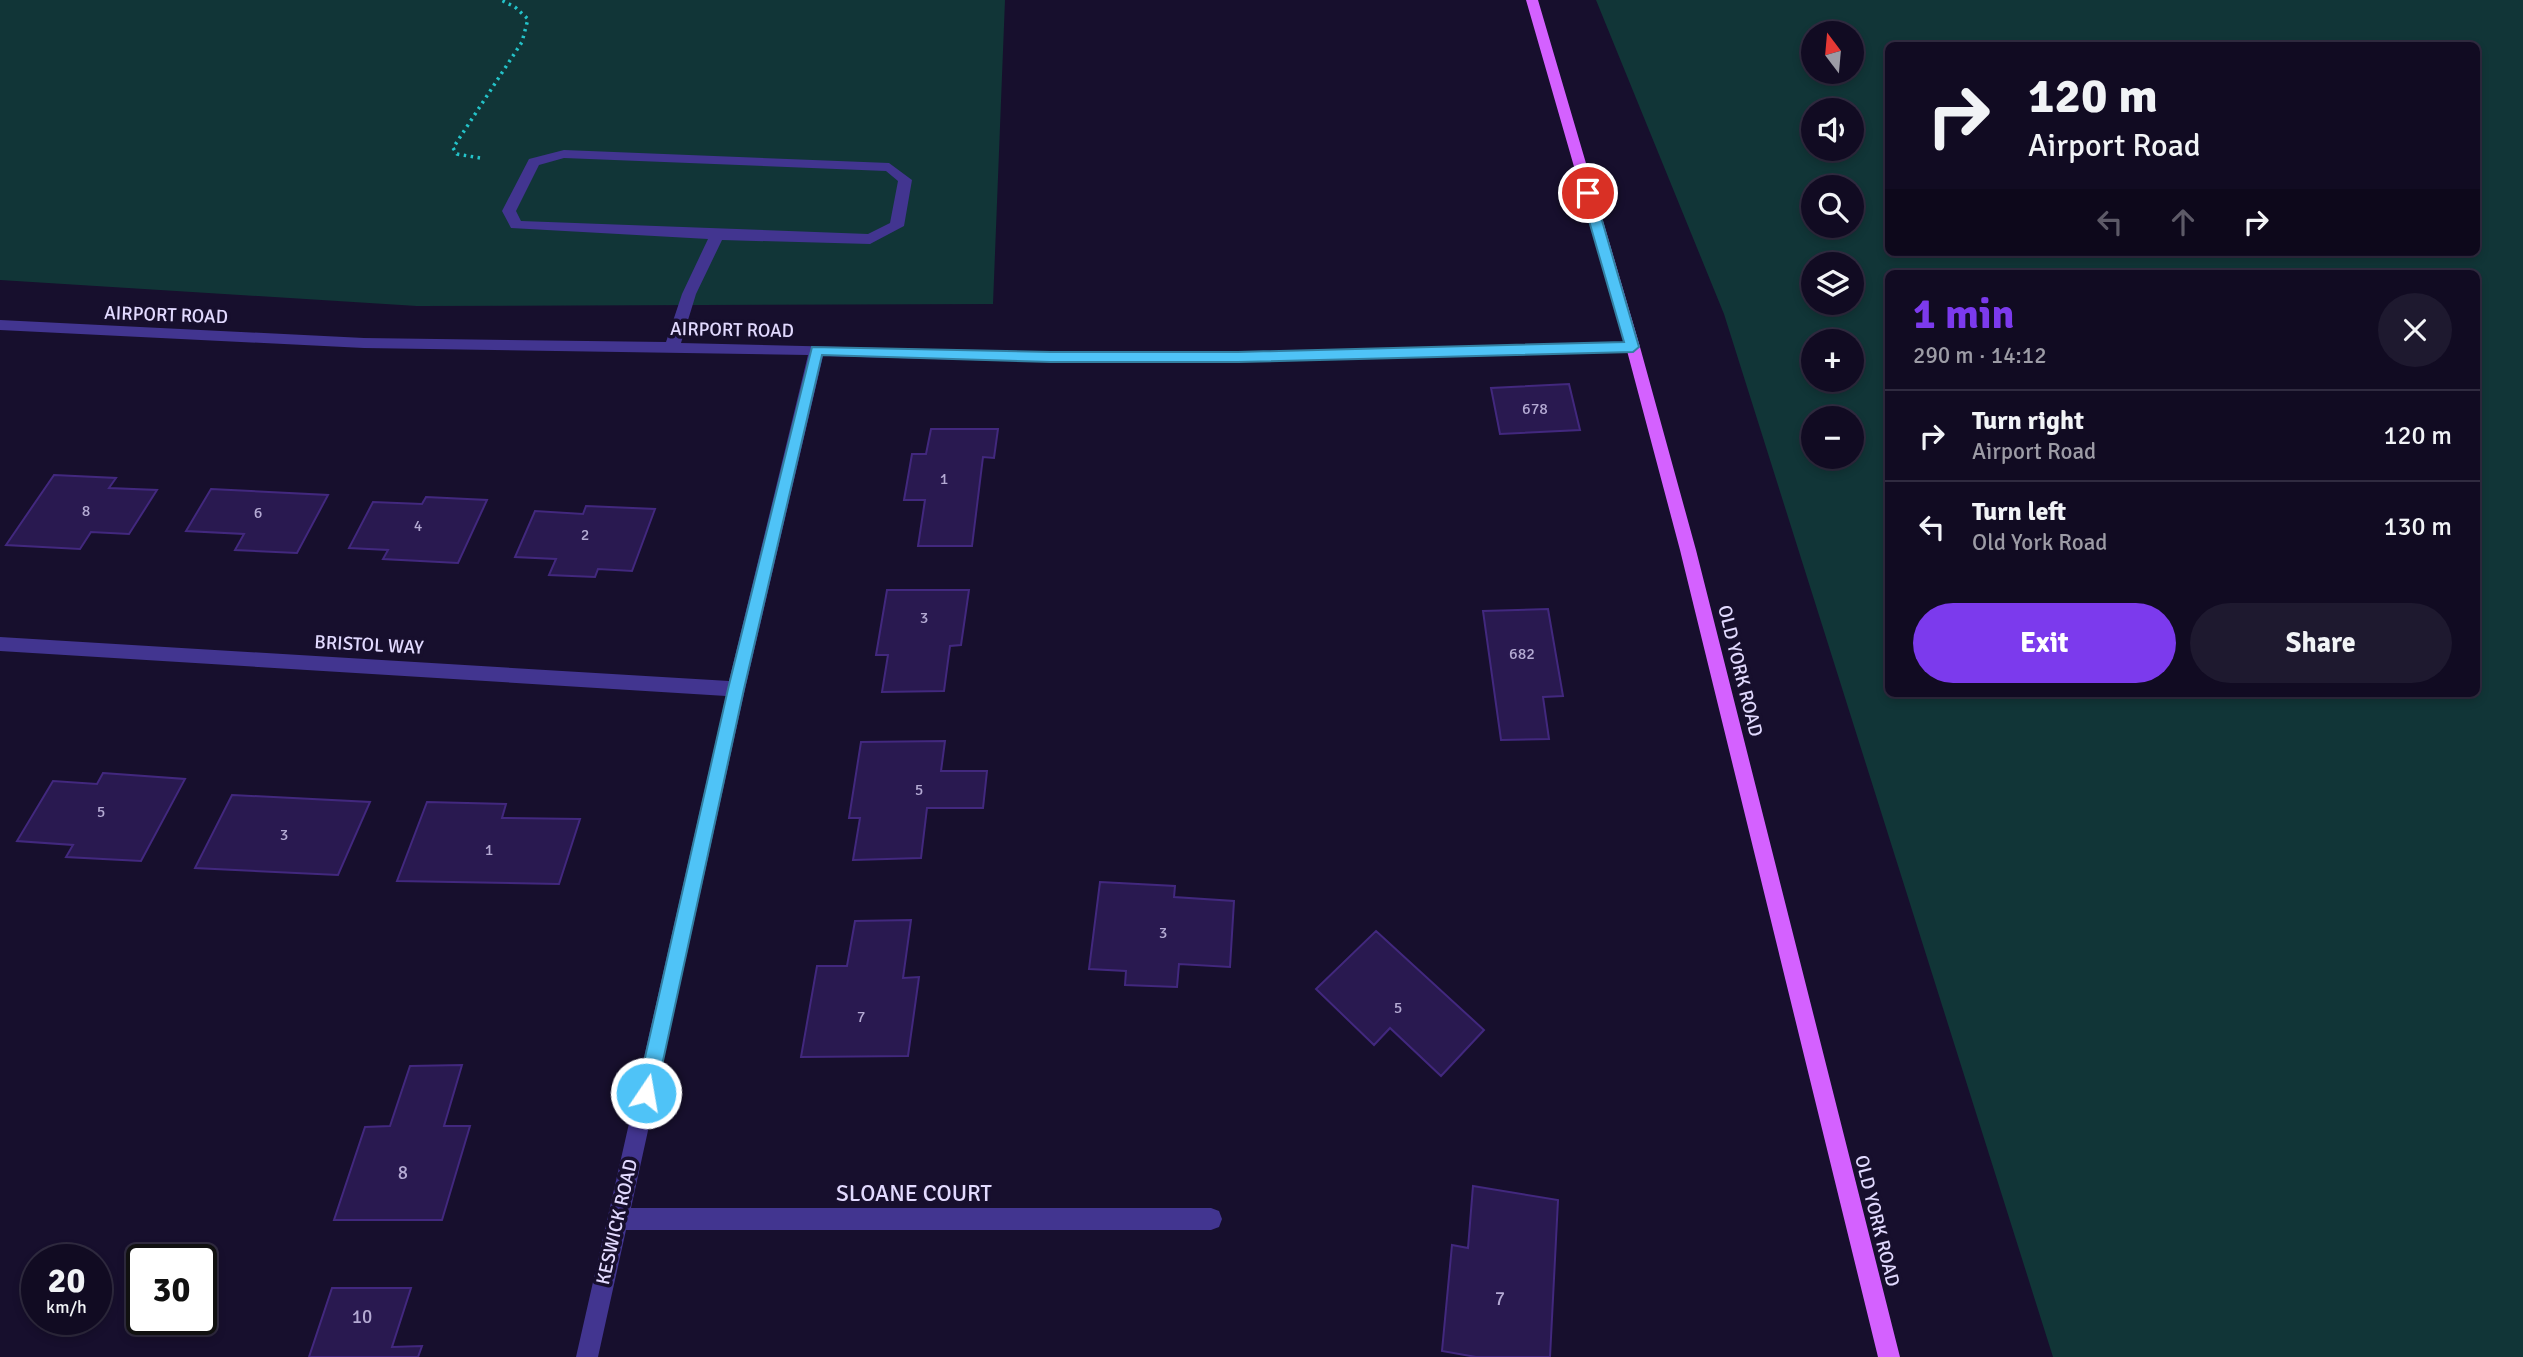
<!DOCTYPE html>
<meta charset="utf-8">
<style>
body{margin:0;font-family:Signika,sans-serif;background:#1e192f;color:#f1f3f6;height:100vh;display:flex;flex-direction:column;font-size:26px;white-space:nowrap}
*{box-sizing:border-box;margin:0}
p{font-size:23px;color:#9c9ba5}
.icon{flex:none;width:38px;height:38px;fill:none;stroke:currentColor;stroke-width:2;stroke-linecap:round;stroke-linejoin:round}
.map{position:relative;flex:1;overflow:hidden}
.drawer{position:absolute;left:1885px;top:270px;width:595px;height:427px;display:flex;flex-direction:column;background:#110b22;border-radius:10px;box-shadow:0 4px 10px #0003,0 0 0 2px #302b40}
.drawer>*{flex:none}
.top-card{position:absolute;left:1885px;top:42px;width:595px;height:214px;border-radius:10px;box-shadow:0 4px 10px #0003,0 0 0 2px #302b40;background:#110b22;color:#f1f3f6;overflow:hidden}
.needle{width:46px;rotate:344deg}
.tools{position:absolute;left:1801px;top:21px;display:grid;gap:14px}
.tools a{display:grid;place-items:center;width:63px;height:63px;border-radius:50%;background:#110b22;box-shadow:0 4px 10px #0003,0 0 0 2px #302b40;font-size:35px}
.speed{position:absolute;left:21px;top:1244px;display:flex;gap:14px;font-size:35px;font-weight:700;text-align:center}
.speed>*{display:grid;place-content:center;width:91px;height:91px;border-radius:50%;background:#110b22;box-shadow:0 4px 10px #0003,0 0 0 2px #302b40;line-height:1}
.speed small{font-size:18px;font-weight:400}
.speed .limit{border:4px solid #111;border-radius:10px;background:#fff;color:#111}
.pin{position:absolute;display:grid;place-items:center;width:60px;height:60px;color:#fff;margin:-30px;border:4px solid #fff;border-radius:50%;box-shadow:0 2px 7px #0007}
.me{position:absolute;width:77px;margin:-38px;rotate:12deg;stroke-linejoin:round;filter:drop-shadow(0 0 5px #0008)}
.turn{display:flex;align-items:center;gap:24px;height:147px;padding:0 28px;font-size:32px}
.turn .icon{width:91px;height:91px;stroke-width:2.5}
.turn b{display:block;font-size:49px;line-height:60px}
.lanes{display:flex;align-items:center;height:66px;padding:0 28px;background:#0003;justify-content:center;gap:35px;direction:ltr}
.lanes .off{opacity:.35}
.round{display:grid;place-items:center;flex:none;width:74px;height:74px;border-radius:37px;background:#1e192f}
.overview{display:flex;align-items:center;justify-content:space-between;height:119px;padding:0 28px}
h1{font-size:42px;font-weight:800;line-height:52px;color:#7c3aed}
.primary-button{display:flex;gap:14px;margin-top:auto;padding:14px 28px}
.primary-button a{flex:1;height:80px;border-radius:42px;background:#7c3aed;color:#fff;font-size:28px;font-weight:800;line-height:80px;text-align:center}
.primary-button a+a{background:#1e192f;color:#f1f3f6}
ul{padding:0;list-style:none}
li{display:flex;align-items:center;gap:21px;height:91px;padding:0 28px;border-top:2px solid #302b40}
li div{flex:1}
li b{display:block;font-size:26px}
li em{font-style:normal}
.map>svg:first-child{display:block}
.green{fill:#113537;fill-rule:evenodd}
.building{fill:#291950;stroke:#42287e;stroke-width:2}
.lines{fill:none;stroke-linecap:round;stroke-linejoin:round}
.path{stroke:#24c3c9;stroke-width:3.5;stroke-dasharray:2.5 4.5;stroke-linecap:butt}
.minor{fill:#423590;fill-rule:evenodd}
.major{fill:#d461ff;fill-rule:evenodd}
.route{fill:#4fc3f7;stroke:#337fa1;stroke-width:2}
.labels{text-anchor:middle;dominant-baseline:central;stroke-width:7;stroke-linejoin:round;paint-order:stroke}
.number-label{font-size:16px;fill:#b4aad3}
.street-label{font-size:19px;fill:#e2daff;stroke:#170f2d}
.near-number-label{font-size:19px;fill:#b4aad3}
.near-street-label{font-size:23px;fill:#e2daff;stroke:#170f2d}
</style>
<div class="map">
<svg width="2523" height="1357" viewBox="0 0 2523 1357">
<rect width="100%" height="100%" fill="#170f2d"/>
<path class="green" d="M0,0h1005l-12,304 -576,2 -417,-26z
M1596,0h927v1357h-470l-329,-1043zM1852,33v39h-39v-39zM1888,46h588v206h-588zM1852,110v39h-39v-39zM1813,187h39v39h-39zM1813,264h39v39h-39zM1888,273h588v420h-588zM1852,341v39h-39v-39zM1813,418h39v39h-39z"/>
<path class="building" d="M1569,384l11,46 -80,4 -9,-46z
M931,429h67l-4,29 -11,-1 -11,89h-54l7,-46h-21l8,-46h14z
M54,475l62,3 -7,10 48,2 -28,44 -38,-2 -11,17 -74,-4z
M211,489l117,6 -31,58 -62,-3 9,-16 -58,-3z
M426,497l61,3 -29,63 -75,-4 5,-9 -39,-2 24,-46 49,2z
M586,506l69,3 -23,62 -34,-2 -3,8 -46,-2 7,-16 -41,-2 20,-46 48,3z
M887,590h82l-8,55 -11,1 -6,45 -62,1 6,-37h-12z
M1548,609l15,87 -20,1 6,42 -48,1 -18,-129z
M945,741l-4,30h46l-4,37h-56l-6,50 -68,2 7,-42h-11l12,-76z
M103,773l82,6 -44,82 -75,-4 7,-12 -56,-4 36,-60 44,3z
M232,795l138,7 -32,73 -143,-7z
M427,802l79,2 -4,14 78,1 -21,65 -162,-3z
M1100,882l75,4 -1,11 60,4 -4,66 -51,-3 -2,23 -52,-2 1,-14 -37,-2z
M911,920l-8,58 16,-1 -11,79 -107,1 16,-91h30l8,-45z
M1376,931l108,99 -43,46 -51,-48 -16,17 -58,-56z
M462,1065l-18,61h26l-28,94h-108l31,-93 25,-1 20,-60z
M1473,1186l85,14 -8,157h-74l-34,-6 10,-106 16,3z
M332,1288h79l-19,59 30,-1 -4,11h-109z"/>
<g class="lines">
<path class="path" d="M480,158l-23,-4 -4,-6 69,-106 6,-23 -13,-12 -14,-7"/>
<path class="minor" d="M564,150l325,13 23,17 -8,46 -34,18 -148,-4 -26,54 -15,49 370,9h187l400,-9 2,4 -2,4 -5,1 -395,10h-187l-228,-6 -78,333 -114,519h580l8,3 3,8 -3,8 -8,3h-585l-28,127h-22l150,-661 -726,-45v-14l729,44 79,-326 -444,-7 -364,-18v-10l364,18 302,4 16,-48 26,-55 -197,-11 -9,-17 27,-52zM564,158l322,13 12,10 -8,42 -22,11 -347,-13 -5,-10 23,-46z"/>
<path class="major" d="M1526,0h12l102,347 56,203 204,807h-22l-198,-807 -54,-203z"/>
</g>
<path class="route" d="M1588,189l6,4 45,154 -6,5 -395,10h-187l-229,-7 -78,334 -88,404 -3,6 -7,3 -6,-3 -3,-6 91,-404 84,-342 239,5h187l386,-10 -43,-149z"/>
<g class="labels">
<g class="number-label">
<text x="1535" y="409">678</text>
<text x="944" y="479">1</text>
<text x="86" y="511">8</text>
<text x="258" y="513">6</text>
<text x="418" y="526">4</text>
<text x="585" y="535">2</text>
<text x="924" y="618">3</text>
<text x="1522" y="654">682</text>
<text x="919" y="790">5</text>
<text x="101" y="812">5</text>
<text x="284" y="835">3</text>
<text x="489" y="850">1</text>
<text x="1163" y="933">3</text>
<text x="1398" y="1008">5</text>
<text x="861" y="1017">7</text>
</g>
<g class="street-label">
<text transform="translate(166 315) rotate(2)">AIRPORT ROAD</text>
<text transform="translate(732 330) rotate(1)">AIRPORT ROAD</text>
<text transform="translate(369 645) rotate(3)">BRISTOL WAY</text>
<text transform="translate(1740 671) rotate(76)">OLD YORK ROAD</text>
<text transform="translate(1877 1221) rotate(76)">OLD YORK ROAD</text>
<text transform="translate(617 1222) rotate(-77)">KESWICK ROAD</text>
</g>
<g class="near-number-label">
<text x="403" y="1173">8</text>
<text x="1500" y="1299">7</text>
<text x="362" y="1317">10</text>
</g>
<g class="near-street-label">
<text x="914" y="1193">SLOANE COURT</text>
</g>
</g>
</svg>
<div class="tools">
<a><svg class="needle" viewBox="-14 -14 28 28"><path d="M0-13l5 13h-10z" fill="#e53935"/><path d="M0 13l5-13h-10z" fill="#9c9ba5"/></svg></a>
<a><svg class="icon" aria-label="sound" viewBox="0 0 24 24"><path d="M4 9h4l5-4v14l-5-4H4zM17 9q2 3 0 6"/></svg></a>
<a><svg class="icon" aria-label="search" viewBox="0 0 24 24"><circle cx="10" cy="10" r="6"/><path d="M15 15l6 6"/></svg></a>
<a><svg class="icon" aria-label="layers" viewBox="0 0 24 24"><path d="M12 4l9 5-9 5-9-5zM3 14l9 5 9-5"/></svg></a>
<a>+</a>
<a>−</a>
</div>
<div class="speed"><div>20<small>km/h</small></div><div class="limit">30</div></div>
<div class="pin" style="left:1588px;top:193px;background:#d93025"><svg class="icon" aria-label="arrive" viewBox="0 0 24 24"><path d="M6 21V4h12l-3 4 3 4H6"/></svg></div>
<svg class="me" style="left:646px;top:1093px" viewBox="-20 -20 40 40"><circle r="17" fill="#4fc3f7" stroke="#fff" stroke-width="3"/><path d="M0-11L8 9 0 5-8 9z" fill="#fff"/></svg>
<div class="top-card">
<div class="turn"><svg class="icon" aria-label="right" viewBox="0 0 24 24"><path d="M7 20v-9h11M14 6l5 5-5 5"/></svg><div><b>120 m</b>Airport Road</div></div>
<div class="lanes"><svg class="icon off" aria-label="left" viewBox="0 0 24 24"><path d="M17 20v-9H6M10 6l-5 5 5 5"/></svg><svg class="icon off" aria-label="ahead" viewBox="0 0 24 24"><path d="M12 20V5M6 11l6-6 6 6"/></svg><svg class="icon" aria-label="right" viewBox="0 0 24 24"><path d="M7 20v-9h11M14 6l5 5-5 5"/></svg></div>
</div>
<section class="drawer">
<div class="overview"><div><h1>1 min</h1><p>290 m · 14:12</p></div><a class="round"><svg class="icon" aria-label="close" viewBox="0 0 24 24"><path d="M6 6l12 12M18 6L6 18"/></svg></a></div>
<ul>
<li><svg class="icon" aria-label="right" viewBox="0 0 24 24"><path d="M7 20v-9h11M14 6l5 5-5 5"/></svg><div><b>Turn right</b><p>Airport Road</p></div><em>120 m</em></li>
<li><svg class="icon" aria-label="left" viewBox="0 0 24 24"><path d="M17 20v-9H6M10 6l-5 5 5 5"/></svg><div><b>Turn left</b><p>Old York Road</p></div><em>130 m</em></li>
</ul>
<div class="primary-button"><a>Exit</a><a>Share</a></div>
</section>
</div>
